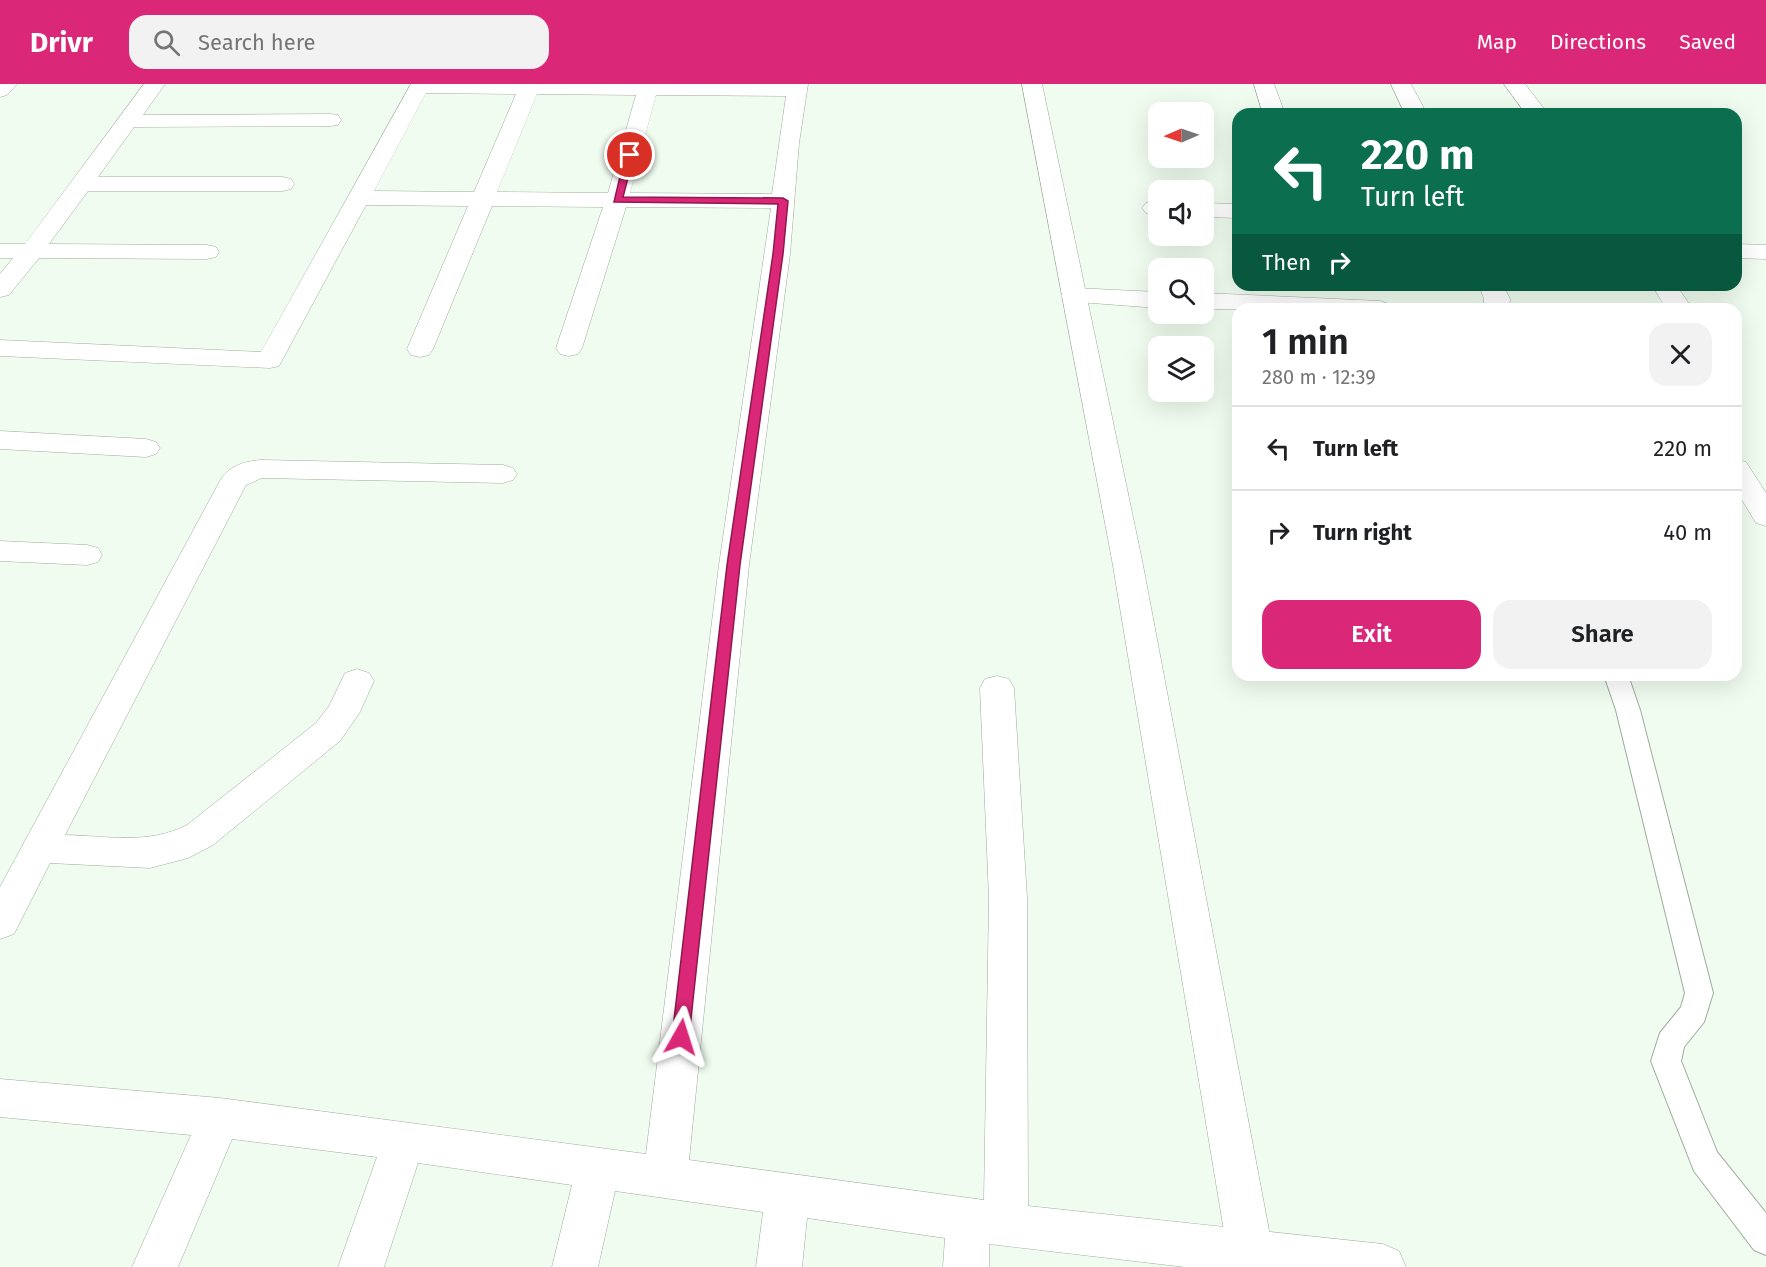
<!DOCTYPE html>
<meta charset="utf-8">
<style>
body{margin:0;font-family:"Fira Sans",sans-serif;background:#f2f2f2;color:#202124;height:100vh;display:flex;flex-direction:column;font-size:22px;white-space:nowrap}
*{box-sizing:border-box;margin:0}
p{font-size:20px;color:#757577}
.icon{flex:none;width:33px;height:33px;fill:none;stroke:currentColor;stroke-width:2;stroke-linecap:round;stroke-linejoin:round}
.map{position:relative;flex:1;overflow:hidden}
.details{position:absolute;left:1232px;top:219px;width:510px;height:378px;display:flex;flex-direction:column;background:#fff;border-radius:18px;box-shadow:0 6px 24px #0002}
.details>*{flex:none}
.banner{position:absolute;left:1232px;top:24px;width:510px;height:183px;border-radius:18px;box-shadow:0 6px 24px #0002;background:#0b6e4f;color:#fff;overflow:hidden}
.needle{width:39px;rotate:268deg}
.controls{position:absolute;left:1148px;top:18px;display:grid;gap:12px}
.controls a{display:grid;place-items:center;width:66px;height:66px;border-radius:12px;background:#fff;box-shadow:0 6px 24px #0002;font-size:30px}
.pin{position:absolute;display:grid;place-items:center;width:51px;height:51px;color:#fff;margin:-26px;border:3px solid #fff;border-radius:50%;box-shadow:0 2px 6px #0007}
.me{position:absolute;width:66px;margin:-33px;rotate:6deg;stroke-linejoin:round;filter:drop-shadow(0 0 4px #0008)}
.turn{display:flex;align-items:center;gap:21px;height:126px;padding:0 30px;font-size:27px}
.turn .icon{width:78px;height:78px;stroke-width:2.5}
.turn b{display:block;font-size:42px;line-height:51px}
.then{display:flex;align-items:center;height:57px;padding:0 30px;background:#0003;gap:12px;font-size:22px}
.round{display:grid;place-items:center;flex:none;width:63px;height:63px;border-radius:18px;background:#f2f2f2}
.head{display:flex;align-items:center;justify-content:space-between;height:102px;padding:0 30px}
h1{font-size:36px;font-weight:600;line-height:45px}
.cta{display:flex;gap:12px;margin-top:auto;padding:12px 30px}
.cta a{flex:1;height:69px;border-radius:18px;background:#db2777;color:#fff;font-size:24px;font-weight:600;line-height:69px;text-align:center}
.cta a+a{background:#f2f2f2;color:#202124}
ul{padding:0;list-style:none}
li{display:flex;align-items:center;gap:18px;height:84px;padding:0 30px;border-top:2px solid #e0e0e0}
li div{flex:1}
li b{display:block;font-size:22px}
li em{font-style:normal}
header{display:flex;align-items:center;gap:36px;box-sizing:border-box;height:84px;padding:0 30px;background:#db2777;color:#fff}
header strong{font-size:28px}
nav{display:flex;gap:33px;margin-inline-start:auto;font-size:21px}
.search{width:420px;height:54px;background:#f2f2f2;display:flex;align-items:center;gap:15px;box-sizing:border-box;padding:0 21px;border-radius:18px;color:#757577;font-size:22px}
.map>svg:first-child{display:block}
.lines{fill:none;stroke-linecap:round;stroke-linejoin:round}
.service-casing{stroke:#9faa9e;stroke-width:2}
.minor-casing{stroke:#9faa9e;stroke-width:1}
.tertiary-casing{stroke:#9faa9e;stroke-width:1}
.service{fill:#fff;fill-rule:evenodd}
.minor{fill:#fff;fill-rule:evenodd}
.tertiary{fill:#fff;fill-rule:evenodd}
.route{fill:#db2777;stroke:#8e194d;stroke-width:1.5}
</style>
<header>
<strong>Drivr</strong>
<div class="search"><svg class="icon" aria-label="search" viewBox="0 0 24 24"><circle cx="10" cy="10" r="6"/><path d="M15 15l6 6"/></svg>Search here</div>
<nav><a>Map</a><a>Directions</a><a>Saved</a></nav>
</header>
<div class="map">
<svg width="1766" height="1183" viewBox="0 0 1766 1183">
<rect width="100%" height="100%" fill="#f0fcef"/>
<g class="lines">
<g class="service-casing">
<path id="service" d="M1604,591h24l12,35 73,283 -9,29 -20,25 -3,14 36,91 49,61v42l-12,-5 -60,-79 -43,-110 9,-28 21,-26 4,-14 -69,-283z"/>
</g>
<g class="minor-casing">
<path id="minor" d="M0,0h17l-10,11 -7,2z
M144,0h21l-22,31 187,-1 8,1 3,5 -3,5 -8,1 -196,1 -36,50h185l8,2 3,5 -3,5 -8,2h-195l-39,53 158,1 9,2 3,5 -3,5 -9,2 -168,-1 -30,37 -9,2v-23l13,-16h-13v-14h25z
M411,0h397l-9,59 -9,111 -41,311 -60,595 295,40 5,-302 -9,-210 5,-9 12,-3 12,3 5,9 13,210 1,308 355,38 16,7 7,16h-221l-196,-23v23h-46l2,-29 -138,-20 -5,49h-46l7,-55 -148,-21 -17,76h-46l20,-82 -154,-22 -34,104h-46l39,-110 -145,-18 -54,128h-46l59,-132 -191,-18v-38l220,19 426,56 73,-589 52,-357 -145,-1 -44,141 -4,6 -9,2 -9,-2 -4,-6 47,-141 -111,-1 -59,143 -4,6 -9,2 -9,-2 -4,-6 61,-143 -102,-1 -87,161 -9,2 -270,-12v-16l261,12zM426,9l90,1 -42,98 -100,-1zM537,10l99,1 -28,98 -111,-1zM656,11l130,1 -14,98 -142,-1z
M1254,0h20l11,30h-22z
M1391,0h20l16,30h-22z
M1504,0h21l23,30h-22z
M1154,117h4v14l-12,-2 -4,-5 4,-5z
M1203,119l35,1v14l-35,-1z
M1736,160l30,1v14l-30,-1z
M1479,201h24l7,14 -1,10h-26l1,-10z
M1652,201h24l14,20 -2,4h-26l2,-4z
M1074,204l84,4v16l-93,-7 -4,-5 4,-5z
M1203,209l177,8 9,3 4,5h-190z
M0,347l146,8 10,3 4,6 -4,6 -10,3 -146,-8z
M1736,375l10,3 20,31v33l-10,-3 -20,-33z
M262,376l241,5 10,3 4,6 -4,6 -10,3 -241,-5 -16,7 -181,350c43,1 83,10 122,-10l129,-102 13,-17 16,-33 12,-4 12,4 5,8 -14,31 -20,29 -127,104 -25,13 -38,10 -100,-5 -36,71 -14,5v-52l221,-408c9,-14 25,-18 41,-19z
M0,457l87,4 11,3 4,7 -4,7 -11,3 -87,-4z"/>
</g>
<g class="tertiary-casing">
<path id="tertiary" d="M1022,0h20l100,476 134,707h-46l-118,-707z"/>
</g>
<use href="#service" class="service"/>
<use href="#minor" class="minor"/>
<use href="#tertiary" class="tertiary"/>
</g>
<path class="route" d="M630,69l4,2 -11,42 160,1 5,3 -5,53 -43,311 -51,472 -2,6 -6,2 -6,-2 -3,-6 55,-472 46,-311 5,-50 -164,-2 11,-47z"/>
</svg>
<div class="controls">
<a><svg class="needle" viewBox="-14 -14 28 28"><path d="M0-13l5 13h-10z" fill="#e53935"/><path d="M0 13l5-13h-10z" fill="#757577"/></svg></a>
<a><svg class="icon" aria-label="sound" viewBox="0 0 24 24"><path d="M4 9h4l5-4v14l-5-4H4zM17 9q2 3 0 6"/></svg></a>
<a><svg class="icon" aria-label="search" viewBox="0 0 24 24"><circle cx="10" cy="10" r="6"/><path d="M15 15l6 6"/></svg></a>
<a><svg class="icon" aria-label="layers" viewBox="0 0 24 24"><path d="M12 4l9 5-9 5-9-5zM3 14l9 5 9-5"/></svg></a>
</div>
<div class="pin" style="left:630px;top:71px;background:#d93025"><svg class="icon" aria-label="arrive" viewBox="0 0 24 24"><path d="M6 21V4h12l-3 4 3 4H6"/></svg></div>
<svg class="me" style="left:681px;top:953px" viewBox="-20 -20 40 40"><path d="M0-17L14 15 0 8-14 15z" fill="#db2777" stroke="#fff" stroke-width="4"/></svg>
<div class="banner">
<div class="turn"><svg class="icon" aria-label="left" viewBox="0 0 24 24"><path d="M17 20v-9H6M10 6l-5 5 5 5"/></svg><div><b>220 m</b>Turn left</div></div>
<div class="then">Then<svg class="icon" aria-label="right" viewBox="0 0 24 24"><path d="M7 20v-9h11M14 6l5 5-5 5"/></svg></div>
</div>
<section class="details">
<div class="head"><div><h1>1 min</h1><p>280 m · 12:39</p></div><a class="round"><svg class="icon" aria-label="close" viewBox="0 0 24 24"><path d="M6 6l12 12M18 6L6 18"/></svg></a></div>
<ul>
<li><svg class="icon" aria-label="left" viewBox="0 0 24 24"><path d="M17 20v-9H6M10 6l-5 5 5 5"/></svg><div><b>Turn left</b></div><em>220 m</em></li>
<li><svg class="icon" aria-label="right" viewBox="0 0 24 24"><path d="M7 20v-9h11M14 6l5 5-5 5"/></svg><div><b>Turn right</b></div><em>40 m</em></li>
</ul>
<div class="cta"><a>Exit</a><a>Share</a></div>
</section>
</div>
